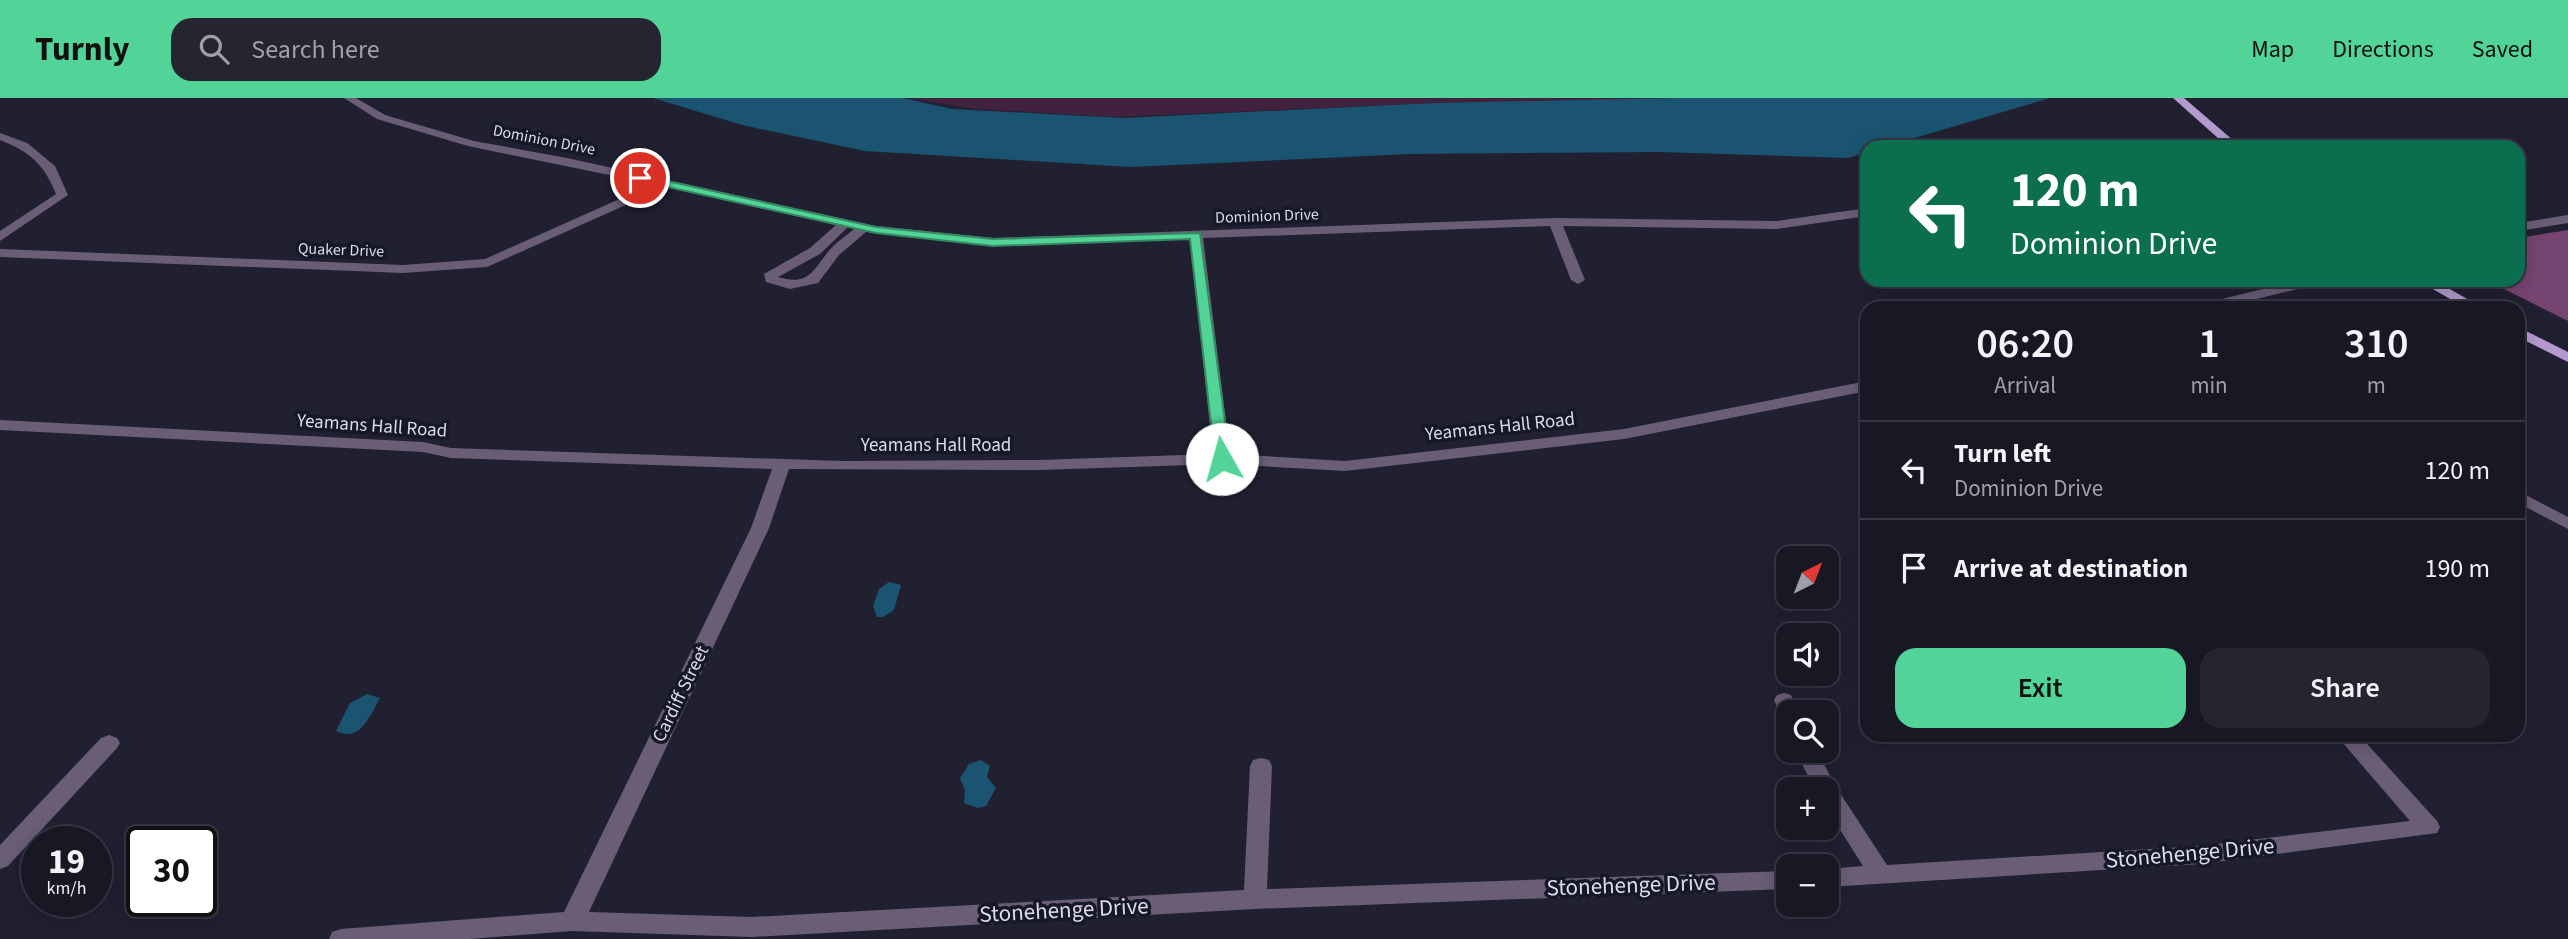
<!DOCTYPE html>
<meta charset="utf-8">
<style>
body{margin:0;font-family:"Source Sans 3",sans-serif;background:#252532;color:#f1f3f6;height:100vh;display:flex;flex-direction:column;font-size:26px;white-space:nowrap}
*{box-sizing:border-box;margin:0}
p{font-size:23px;color:#9fa0a7}
.icon{flex:none;width:38px;height:38px;fill:none;stroke:currentColor;stroke-width:2;stroke-linecap:round;stroke-linejoin:round}
.map{position:relative;flex:1;overflow:hidden}
.details{position:absolute;left:1860px;top:203px;width:665px;height:441px;display:flex;flex-direction:column;background:#181825;border-radius:21px;box-shadow:0 4px 18px #0003,0 0 0 2px #363742}
.details>*{flex:none}
.banner{position:absolute;left:1860px;top:42px;width:665px;height:147px;border-radius:21px;box-shadow:0 4px 18px #0003,0 0 0 2px #363742;background:#0b6e4f;color:#fff;overflow:hidden}
.needle{width:46px;rotate:42deg}
.controls{position:absolute;left:1776px;top:448px;display:grid;gap:14px}
.controls a{display:grid;place-items:center;width:63px;height:63px;border-radius:14px;background:#181825;box-shadow:0 4px 18px #0003,0 0 0 2px #363742;font-size:35px}
.speed{position:absolute;left:21px;top:728px;display:flex;gap:14px;font-size:35px;font-weight:700;text-align:center}
.speed>*{display:grid;place-content:center;width:91px;height:91px;border-radius:50%;background:#181825;box-shadow:0 4px 18px #0003,0 0 0 2px #363742;line-height:1}
.speed small{font-size:18px;font-weight:400}
.speed .limit{border:4px solid #111;border-radius:10px;background:#fff;color:#111}
.pin{position:absolute;display:grid;place-items:center;width:60px;height:60px;color:#fff;margin:-30px;border:4px solid #fff;border-radius:50%;box-shadow:0 2px 7px #0007}
.me{position:absolute;width:77px;margin:-38px;rotate:353deg;stroke-linejoin:round;filter:drop-shadow(0 0 5px #0008)}
.turn{display:flex;align-items:center;gap:24px;height:147px;padding:0 35px;font-size:32px}
.turn .icon{width:91px;height:91px;stroke-width:2.5}
.turn b{display:block;font-size:49px;line-height:60px}
.eta{display:flex;justify-content:space-evenly;align-items:center;height:119px;text-align:center}
.eta b{font-size:42px;font-weight:600;line-height:49px}
.button{display:flex;gap:14px;margin-top:auto;padding:14px 35px}
.button a{flex:1;height:80px;border-radius:21px;background:#52d397;color:#111;font-size:28px;font-weight:600;line-height:80px;text-align:center}
.button a+a{background:#252532;color:#f1f3f6}
ul{padding:0;list-style:none}
li{display:flex;align-items:center;gap:21px;height:98px;padding:0 35px;border-top:2px solid #363742}
li div{flex:1}
li b{display:block;font-size:26px}
li em{font-style:normal}
header{display:flex;align-items:center;gap:42px;box-sizing:border-box;height:98px;padding:0 35px;background:#52d397;color:#111}
header strong{font-size:33px}
nav{display:flex;gap:38px;margin-inline-start:auto;font-size:24px}
.search{width:490px;height:63px;background:#252532;display:flex;align-items:center;gap:18px;box-sizing:border-box;padding:0 24px;border-radius:21px;color:#9fa0a7;font-size:26px}
.map>svg:first-child{display:block}
.green{fill:#42213e}
.forest{fill:#764470}
.water{fill:#1a5470}
.lines{fill:none;stroke-linecap:round;stroke-linejoin:round}
.minor{fill:#6a5e77;fill-rule:evenodd}
.major{fill:#b49ace;fill-rule:evenodd}
.route{fill:#52d397;stroke:#358962;stroke-width:2}
.labels{text-anchor:middle;dominant-baseline:central;stroke-width:7;stroke-linejoin:round;paint-order:stroke}
.far-street-label{font-size:16px;fill:#dbdce8;stroke:#161727}
.street-label{font-size:19px;fill:#dbdce8;stroke:#161727}
.near-street-label{font-size:23px;fill:#dbdce8;stroke:#161727}
</style>
<header>
<strong>Turnly</strong>
<div class="search"><svg class="icon" aria-label="search" viewBox="0 0 24 24"><circle cx="10" cy="10" r="6"/><path d="M15 15l6 6"/></svg>Search here</div>
<nav><a>Map</a><a>Directions</a><a>Saved</a></nav>
</header>
<div class="map">
<svg width="2568" height="841" viewBox="0 0 2568 841">
<rect width="100%" height="100%" fill="#202031"/>
<path class="green" d="M907,0h954l-421,5 -326,14 -139,-8z"/>
<path class="forest" d="M2568,132v91l-82,-41h32v-42z"/>
<path class="water" d="M653,0h250l49,11 171,9 312,-15 239,-5h376l-166,49h-17v5l-19,6 -189,-6 -249,2 -280,13 -265,-16 -123,-26z
M889,484l12,3 -7,25 -11,7h-6l-4,-11 6,-17z
M367,596l13,4c-10,18 -20,45 -44,33l14,-28z
M981,662l9,6 -3,11 9,11 -10,18 -8,2 -14,-5 1,-12 -5,-13 9,-14z"/>
<g class="lines">
<path class="minor" d="M344,0h12l29,17 89,26 93,17 309,68 118,12 561,-20 222,3 90,-13v8l-90,13 -214,-3 22,54 -7,4 -7,-4 -21,-54 -347,12 27,216 115,7 279,-32 243,-48v10l-243,48 -279,32 -123,-7 -183,6 -250,-1 -20,59 -180,384 163,5 492,-27 6,-124 3,-6 8,-2 8,2 3,6 -5,123 521,-18v18l-533,20 -503,28 -180,-6 -102,8h-141l3,-7 9,-3 223,-17 187,-384 21,-59 -321,-11 -28,-6 -423,-22v-10l423,22 28,6 392,13 196,-1 174,-6 -23,-215 -196,7 -128,-14 -27,23 -21,28 -28,6 -24,-7 -2,-8 46,-26 26,-23 -170,-38 -179,80 -84,6 -403,-16v-8l403,16 82,-6 168,-75 -185,-38 -91,-27zM848,129l6,2c-8,7 -19,14 -26,23 -16,20 -20,34 -50,25l42,-23z
M0,35l27,10 28,23 13,29 -68,46v-10l56,-37c-12,-30 -26,-42 -56,-54z
M2568,117v8l-50,8v-8z
M2300,182h24l-2,3 -103,25h-24l2,-3z
M2518,393l50,26v12l-50,-26z
M1784,595l7,2 8,17h-11v7l-6,-2 -8,-17 3,-5z
M109,637l8,3 3,5 -3,5 -109,118 -8,3v-24l101,-107z
M2336,637h23l78,86 3,6 -3,6 -237,31 -373,23v-18l36,-3 -36,-57v-20h-12l-20,-38h22l19,36 51,78 313,-19 210,-25z"/>
<path class="major" d="M2173,0h11l57,49h-13z
M2417,182h17l49,28h-17z
M2518,229l50,25v10l-50,-25z"/>
</g>
<path class="route" d="M640,77l236,52 117,12 207,-6 30,226 -8,4 -7,-4 -25,-220 -197,7 -117,-13 -240,-53v-4z"/>
<g class="labels">
<g class="far-street-label">
<text transform="translate(544 42) rotate(11)">Dominion Drive</text>
<text transform="translate(1267 118) rotate(-2)">Dominion Drive</text>
<text transform="translate(341 152) rotate(2)">Quaker Drive</text>
</g>
<g class="street-label">
<text transform="translate(372 328) rotate(4)">Yeamans Hall Road</text>
<text transform="translate(1500 329) rotate(-6)">Yeamans Hall Road</text>
<text x="936" y="347">Yeamans Hall Road</text>
<text transform="translate(681 596) rotate(-64)">Cardiff Street</text>
</g>
<g class="near-street-label">
<text transform="translate(2190 755) rotate(-5)">Stonehenge Drive</text>
<text transform="translate(1631 787) rotate(-2)">Stonehenge Drive</text>
<text transform="translate(1064 812) rotate(-3)">Stonehenge Drive</text>
</g>
</g>
</svg>
<div class="controls">
<a><svg class="needle" viewBox="-14 -14 28 28"><path d="M0-13l5 13h-10z" fill="#e53935"/><path d="M0 13l5-13h-10z" fill="#9fa0a7"/></svg></a>
<a><svg class="icon" aria-label="sound" viewBox="0 0 24 24"><path d="M4 9h4l5-4v14l-5-4H4zM17 9q2 3 0 6"/></svg></a>
<a><svg class="icon" aria-label="search" viewBox="0 0 24 24"><circle cx="10" cy="10" r="6"/><path d="M15 15l6 6"/></svg></a>
<a>+</a>
<a>−</a>
</div>
<div class="speed"><div>19<small>km/h</small></div><div class="limit">30</div></div>
<div class="pin" style="left:640px;top:80px;background:#d93025"><svg class="icon" aria-label="arrive" viewBox="0 0 24 24"><path d="M6 21V4h12l-3 4 3 4H6"/></svg></div>
<svg class="me" style="left:1222px;top:361px" viewBox="-20 -20 40 40"><circle r="19" fill="#fff"/><path d="M0-13L10 11 0 6-10 11z" fill="#52d397"/></svg>
<div class="banner">
<div class="turn"><svg class="icon" aria-label="left" viewBox="0 0 24 24"><path d="M17 20v-9H6M10 6l-5 5 5 5"/></svg><div><b>120 m</b>Dominion Drive</div></div>
</div>
<section class="details">
<div class="eta">
<div><b>06:20</b><p>Arrival</p></div>
<div><b>1</b><p>min</p></div>
<div><b>310</b><p>m</p></div>
</div>
<ul>
<li><svg class="icon" aria-label="left" viewBox="0 0 24 24"><path d="M17 20v-9H6M10 6l-5 5 5 5"/></svg><div><b>Turn left</b><p>Dominion Drive</p></div><em>120 m</em></li>
<li><svg class="icon" aria-label="arrive" viewBox="0 0 24 24"><path d="M6 21V4h12l-3 4 3 4H6"/></svg><div><b>Arrive at destination</b></div><em>190 m</em></li>
</ul>
<div class="button"><a>Exit</a><a>Share</a></div>
</section>
</div>
